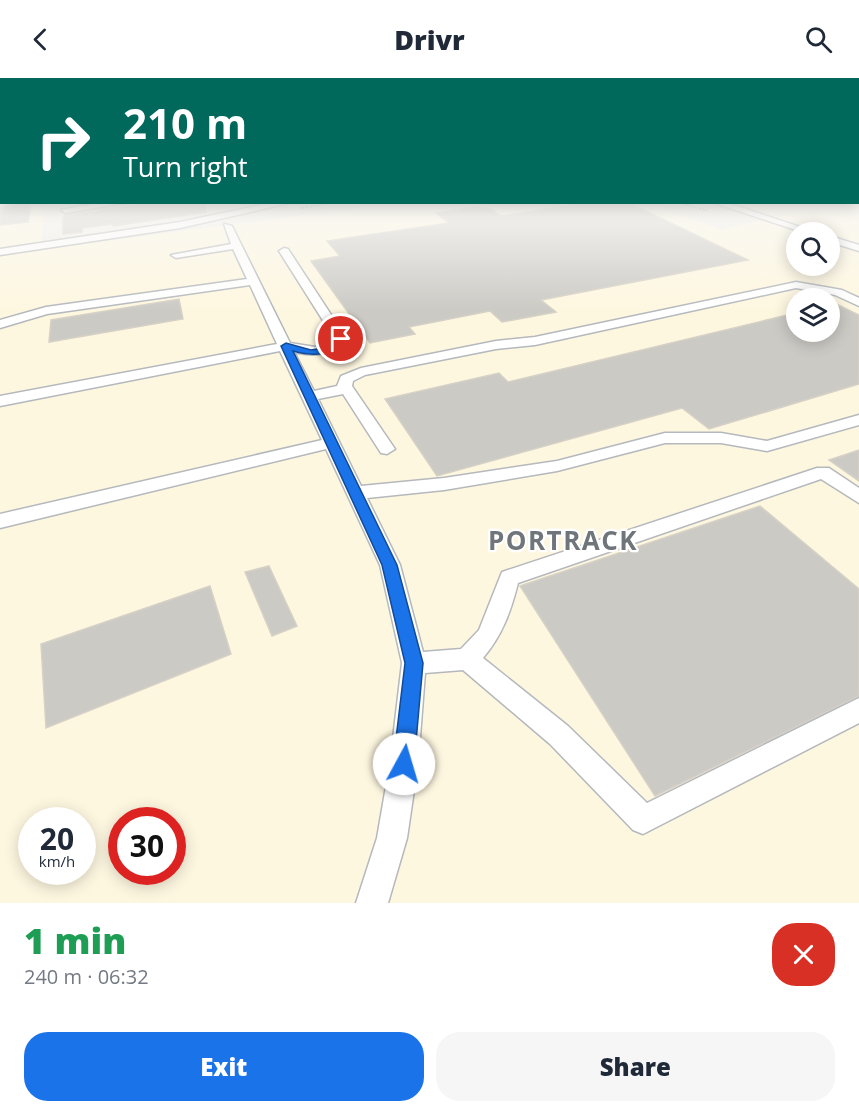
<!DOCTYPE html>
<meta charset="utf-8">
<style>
body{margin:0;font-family:"Open Sans",sans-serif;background:#f6f6f7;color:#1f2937;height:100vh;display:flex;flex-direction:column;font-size:22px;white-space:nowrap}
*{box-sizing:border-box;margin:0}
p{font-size:20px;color:#747a83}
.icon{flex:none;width:33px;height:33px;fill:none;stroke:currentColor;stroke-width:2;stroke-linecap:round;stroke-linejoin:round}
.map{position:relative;height:825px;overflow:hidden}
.panel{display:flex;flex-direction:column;background:#fff;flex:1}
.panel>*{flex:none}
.top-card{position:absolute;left:0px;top:0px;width:860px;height:126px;box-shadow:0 3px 15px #0003;background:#00695c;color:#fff;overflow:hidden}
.buttons{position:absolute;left:786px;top:144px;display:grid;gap:12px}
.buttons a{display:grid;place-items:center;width:54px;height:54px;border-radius:50%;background:#fff;box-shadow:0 3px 15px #0003;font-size:30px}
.speed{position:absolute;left:18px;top:729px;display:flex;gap:12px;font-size:30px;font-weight:700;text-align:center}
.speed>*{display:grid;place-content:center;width:78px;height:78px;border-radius:50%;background:#fff;box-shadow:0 3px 15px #0003;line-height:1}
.speed small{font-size:15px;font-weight:400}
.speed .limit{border:9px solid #d22;background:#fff;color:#111}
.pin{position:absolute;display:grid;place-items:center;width:51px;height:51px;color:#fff;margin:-26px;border:3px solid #fff;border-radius:50%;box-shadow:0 2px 6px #0007}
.me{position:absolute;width:66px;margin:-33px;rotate:6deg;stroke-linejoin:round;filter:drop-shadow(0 0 4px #0008)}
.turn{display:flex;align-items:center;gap:21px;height:126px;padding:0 24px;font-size:27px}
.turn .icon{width:78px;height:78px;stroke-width:2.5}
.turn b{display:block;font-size:42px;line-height:51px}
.round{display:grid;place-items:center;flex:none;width:63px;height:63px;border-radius:24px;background:#f6f6f7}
.headline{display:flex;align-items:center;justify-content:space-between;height:102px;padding:0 24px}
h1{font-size:36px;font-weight:800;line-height:45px;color:#1e9e55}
.primary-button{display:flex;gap:12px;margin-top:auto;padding:12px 24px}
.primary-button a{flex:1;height:69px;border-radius:24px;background:#1a73e8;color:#fff;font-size:24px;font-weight:800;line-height:69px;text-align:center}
.primary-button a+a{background:#f6f6f7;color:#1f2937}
header{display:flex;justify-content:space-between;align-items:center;height:78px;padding:0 24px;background:#fff;font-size:27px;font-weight:800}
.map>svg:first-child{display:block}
.commercial{fill:#fef7e0;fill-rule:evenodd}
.building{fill:#cccac5;stroke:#d6d1c6;stroke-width:1.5}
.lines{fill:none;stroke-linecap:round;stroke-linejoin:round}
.minor-casing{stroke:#b5b8bc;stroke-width:3}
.path{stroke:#9cc7a9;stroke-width:2;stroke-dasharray:3 1.5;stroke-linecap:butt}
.minor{fill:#fff;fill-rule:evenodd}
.route{fill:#1a73e8;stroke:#114b97;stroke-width:1.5}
.labels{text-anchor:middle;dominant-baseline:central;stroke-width:4.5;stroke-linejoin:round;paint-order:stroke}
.district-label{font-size:26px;font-weight:bold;letter-spacing:1.5px;fill:#70757a;stroke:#fff}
</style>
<header><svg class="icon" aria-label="back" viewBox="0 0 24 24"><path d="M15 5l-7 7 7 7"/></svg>Drivr<svg class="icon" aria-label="search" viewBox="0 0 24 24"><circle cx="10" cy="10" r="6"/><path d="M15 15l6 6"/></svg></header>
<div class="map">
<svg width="859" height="825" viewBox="0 0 859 825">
<rect width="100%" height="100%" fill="#f1efe8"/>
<path class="commercial" d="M0,117l2,7 43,1 -4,40 -41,6z
M859,117v708h-859v-648l399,-53 253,1 68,27 50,-13 -44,-14 132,-1zM796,154h34v34h-34zM796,220h34v34h-34zM32,742h50v52h-50zM122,742h50v52h-50z"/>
<path class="building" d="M156,124h49l1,10 -92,14 -2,-2 -30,4v4l-19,2v-17l4,-2z
M594,124h33l121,58 -207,40 15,12 -54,10 -12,-11 -81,16 6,7 -45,9 -59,-82 29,-5 -13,-15 122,-18 -13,-10 40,-6 15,2 10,7z
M31,126l-3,18 -28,3v-18z
M179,221l4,20 -134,23 2,-22z
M830,223l29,14v69l-150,45 -27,-21 -245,68 -52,-77 114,-26 9,9 288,-69v19h34z
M859,372v31l-30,-21z
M760,428l99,83v107l-204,100 -135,-210z
M269,488l28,60 -25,10 -27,-64z
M210,508l21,68 -185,74 -5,-84z"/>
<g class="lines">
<g class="minor-casing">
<path id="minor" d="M103,124h28l-66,11 -4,-3z
M275,124h19l-114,26 -180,27v-6l180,-27z
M711,124h14l90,30h-13z
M224,146l8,2 58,117 25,4 19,-9 -55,-87 5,-3 4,1 59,90c-14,16 -33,18 -53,13l20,39 23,-5 4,-10 20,-8 135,-27 39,-4 261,-55 46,8 17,8v8l-24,-11 -39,-7 -261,57 -39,4 -131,26 -12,6 -1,5 43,63 -8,5 -6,-1 -38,-59 -25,5 43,87 83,-8 113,-17 108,-28h56l46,8 92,-26v10l-92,26 -46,-8h-56l-108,28 -113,19 -77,8 33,67 23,87 38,-3 18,-19 23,-58 315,-104h12l30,20v15l-38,-24 -303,104c-7,28 -16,53 -35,75l85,68 79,77 212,-105v25l-216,111 -10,-4 -83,-86 -87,-74 -38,3 -7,90 -11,75 -19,65h-32l21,-65 13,-75 12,-100 -22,-98 -54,-116 -326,79v-14l322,-74 -42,-89 -280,55v-10l277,-52 -27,-59 -203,29 -47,14v-8l46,-13 201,-28 -14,-30 -57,9 -5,-3 60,-11z
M830,158l29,9v6l-29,-9z"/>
</g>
<path class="path" d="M677,124l31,9
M301,130l35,-6"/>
<use href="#minor" class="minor"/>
</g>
<linearGradient id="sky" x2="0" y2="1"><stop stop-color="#8fc3f1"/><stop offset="0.5" stop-color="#f9f8f5"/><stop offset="1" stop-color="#f9f8f5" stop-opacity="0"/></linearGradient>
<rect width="859" height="233" fill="url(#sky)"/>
<path class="route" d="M341,258l5,3c-16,17 -31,18 -53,12l104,214 26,98 -9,101 -3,7 -7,3 -8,-3 -3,-7 12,-101 -23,-98 -101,-219 5,-3 25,7 12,-2z"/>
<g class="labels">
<g class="district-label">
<text x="563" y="462">PORTRACK</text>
</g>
</g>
</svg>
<div class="buttons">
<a><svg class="icon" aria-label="search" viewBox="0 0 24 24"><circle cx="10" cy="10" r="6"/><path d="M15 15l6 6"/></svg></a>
<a><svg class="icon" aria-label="layers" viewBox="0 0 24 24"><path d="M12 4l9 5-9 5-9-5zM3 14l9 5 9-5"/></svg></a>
</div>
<div class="speed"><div>20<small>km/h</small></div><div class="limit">30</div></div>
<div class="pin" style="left:341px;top:261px;background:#d93025"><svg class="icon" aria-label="arrive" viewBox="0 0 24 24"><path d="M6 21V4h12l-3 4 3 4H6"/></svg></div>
<svg class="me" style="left:404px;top:686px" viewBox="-20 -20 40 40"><circle r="19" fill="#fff"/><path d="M0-13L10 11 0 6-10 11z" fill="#1a73e8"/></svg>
<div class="top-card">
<div class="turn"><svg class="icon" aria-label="right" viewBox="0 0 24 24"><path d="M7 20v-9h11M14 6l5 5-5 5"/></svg><div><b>210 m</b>Turn right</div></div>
</div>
</div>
<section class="panel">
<div class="headline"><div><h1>1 min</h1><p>240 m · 06:32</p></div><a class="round" style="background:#d93025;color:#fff"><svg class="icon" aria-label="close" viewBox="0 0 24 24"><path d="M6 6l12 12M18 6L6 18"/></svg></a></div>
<div class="primary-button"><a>Exit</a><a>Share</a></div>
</section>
